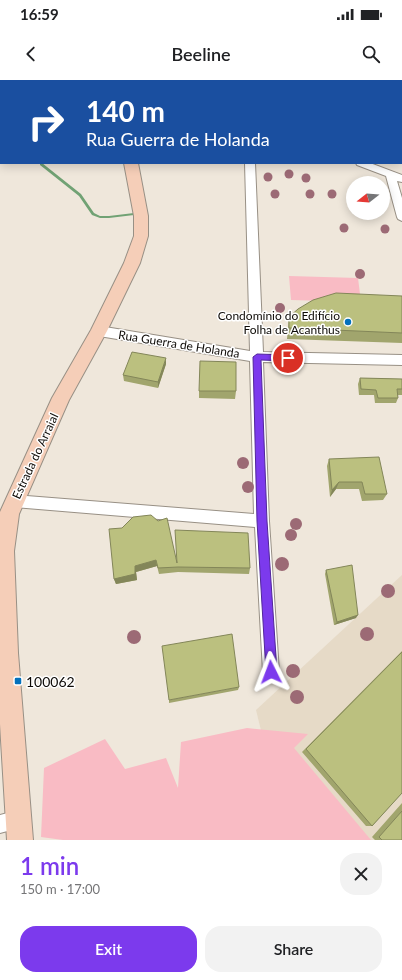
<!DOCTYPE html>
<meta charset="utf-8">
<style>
body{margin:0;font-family:Lato,sans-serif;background:#f2f2f2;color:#202124;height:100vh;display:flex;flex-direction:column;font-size:15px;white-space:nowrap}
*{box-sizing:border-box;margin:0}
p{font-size:13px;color:#757577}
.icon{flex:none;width:22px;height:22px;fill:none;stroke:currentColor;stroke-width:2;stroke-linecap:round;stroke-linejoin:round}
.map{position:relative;height:760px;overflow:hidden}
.sheet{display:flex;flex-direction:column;background:#fff;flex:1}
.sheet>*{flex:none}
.top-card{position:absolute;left:0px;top:0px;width:402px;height:84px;box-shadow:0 2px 10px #0003;background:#1a4fa0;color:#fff;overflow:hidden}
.needle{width:26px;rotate:253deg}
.buttons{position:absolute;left:346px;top:96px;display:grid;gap:8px}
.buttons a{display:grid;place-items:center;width:44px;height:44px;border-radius:50%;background:#fff;box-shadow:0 2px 10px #0003;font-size:20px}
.pin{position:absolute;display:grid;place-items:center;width:34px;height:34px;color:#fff;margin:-17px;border:2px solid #fff;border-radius:50%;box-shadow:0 1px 4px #0007}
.me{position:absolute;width:44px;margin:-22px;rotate:357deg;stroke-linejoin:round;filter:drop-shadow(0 0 3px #0008)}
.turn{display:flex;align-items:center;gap:14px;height:84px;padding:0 20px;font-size:18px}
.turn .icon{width:52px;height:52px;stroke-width:2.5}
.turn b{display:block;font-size:28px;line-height:34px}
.round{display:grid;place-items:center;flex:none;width:42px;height:42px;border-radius:16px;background:#f2f2f2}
.headline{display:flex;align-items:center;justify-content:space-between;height:68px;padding:0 20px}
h1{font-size:24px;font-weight:600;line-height:30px;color:#7c3aed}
.button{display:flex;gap:8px;margin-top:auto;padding:8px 20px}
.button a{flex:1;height:46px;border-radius:16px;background:#7c3aed;color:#fff;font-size:16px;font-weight:600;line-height:46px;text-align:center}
.button a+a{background:#f2f2f2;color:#202124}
.status{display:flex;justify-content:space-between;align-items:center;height:28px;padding:0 20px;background:#fff;direction:ltr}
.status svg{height:11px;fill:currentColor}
header{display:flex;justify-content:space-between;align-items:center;height:52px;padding:0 20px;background:#fff;font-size:18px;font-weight:600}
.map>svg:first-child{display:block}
.built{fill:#e6dac7}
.green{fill:#f9bbc4}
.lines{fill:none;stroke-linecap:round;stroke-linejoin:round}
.stream{fill:#71a274;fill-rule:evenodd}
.minor-casing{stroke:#989085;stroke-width:2}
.secondary-casing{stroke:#989085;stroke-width:2}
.minor{fill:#fff;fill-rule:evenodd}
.secondary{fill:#f5ceb8;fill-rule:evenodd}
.tree{fill:#9c6a75}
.wall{fill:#a1a56d}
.shaded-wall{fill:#838659}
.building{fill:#bbc07f;stroke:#838659}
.route{fill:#7c3aed;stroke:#51269a}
.poi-dot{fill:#0471bc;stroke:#fff;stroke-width:1.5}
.labels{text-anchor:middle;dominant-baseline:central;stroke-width:3;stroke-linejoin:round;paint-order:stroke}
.poi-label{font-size:12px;fill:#0e0b07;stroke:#fff;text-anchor:end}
.street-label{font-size:12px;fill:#0e0b07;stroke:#fff}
.near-poi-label{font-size:14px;fill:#0e0b07;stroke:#fff;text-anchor:start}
</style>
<div class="status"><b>16:59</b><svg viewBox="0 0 49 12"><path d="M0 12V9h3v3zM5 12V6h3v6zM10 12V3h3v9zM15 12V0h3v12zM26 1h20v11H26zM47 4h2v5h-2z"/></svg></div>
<header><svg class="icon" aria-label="back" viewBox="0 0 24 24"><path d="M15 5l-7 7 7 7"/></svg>Beeline<svg class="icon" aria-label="search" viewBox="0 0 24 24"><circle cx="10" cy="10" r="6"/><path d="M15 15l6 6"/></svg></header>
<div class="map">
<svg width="402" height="760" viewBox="0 0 402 760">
<rect width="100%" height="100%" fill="#efe7db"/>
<path class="built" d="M402,495v265h-114l-32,-130z"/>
<path class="green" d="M289,196l69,2 3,24 -70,-2z
M247,648l61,6 -14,14 77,92h-308l-22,-3 3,-69 61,-29 20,30 41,-11 12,30 3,-46z"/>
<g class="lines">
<path class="stream" d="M40,83h2l39,31 13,19 6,3h9l25,-3 2,1 -2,1 -25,3h-9l-8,-3 -13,-19 -39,-31z"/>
<g class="minor-casing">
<path id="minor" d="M242,0h8v1h-8z
M296,0h12v1h-12z
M401,25h1l-1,7z
M245,83h10l8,189 139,3v10l-139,-3 6,159 10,151 -2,6 -6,2 -6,-2 -2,-6 -8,-145 -241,-20 -5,-1 -2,-5 2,-5 5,-1 240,19 -4,-153 -151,-25 -4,-2 -2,-3 2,-3 4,-2 151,25z
M356,83h14l32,12v7l-5,-1 5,17v23l-4,-2 -1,-2 -11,-41 -29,-11z
M19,730l7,2 2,7 -2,7 -26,7v-18z"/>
</g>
<g class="secondary-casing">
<path id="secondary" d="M103,0h12l1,1h-12z
M124,83h14l10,53v20l-8,27 -33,68 -38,69 -50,114 -5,37 4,102 15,187h-26l-7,-116v-212l52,-114 39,-68 33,-67 10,-27v-20z"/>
</g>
<use href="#minor" class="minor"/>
<use href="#secondary" class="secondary"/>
</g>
<g class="tree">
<circle cx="289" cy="94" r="4.5"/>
<circle cx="268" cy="97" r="4.5"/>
<circle cx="306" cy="98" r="4.5"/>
<circle cx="275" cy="114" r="4.5"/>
<circle cx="310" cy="114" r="4.5"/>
<circle cx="332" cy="114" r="4.5"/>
<circle cx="344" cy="148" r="4.5"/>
<circle cx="385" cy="149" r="4.5"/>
<circle cx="360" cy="194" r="5"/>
<circle cx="280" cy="228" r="5"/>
<circle cx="243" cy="383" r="6"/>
<circle cx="248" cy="407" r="6"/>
<circle cx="296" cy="444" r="6"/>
<circle cx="291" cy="455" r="6"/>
<circle cx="282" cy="484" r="7"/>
<circle cx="388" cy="511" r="7"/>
<circle cx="367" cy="554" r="7"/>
<circle cx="134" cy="557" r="7"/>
<circle cx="293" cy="591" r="7"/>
<circle cx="297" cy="617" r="7"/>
</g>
<path class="wall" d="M402,216v47l-115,-4 2,-22z
M166,284l-8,24 -34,-7 -1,-6z
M360,298l42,1v16h-4v3l-2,5h-21l-1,-8h-15l-1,-11z
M199,311h37l-1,8 -36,-1z
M329,379l58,35 -4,6 -21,1 -3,-12h-23l-6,8 -3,-31z
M158,441l19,42 73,5 -1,6 -71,-2 -19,2 -2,-8 -21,6 1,8 -21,4 -2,-5 8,-51z
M326,490l30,48 -22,7 -9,-51z
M402,571v142l-30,33h-6l-64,-74z
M239,607l-1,3 -69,13v-3z
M402,723v37h-27l-3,-3z"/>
<path class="shaded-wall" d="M166,278v6l-8,24v-6z
M339,402l-3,7 -6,8 2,-7z
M156,480l1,6 -21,6 1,8 -21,4 -2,-5 21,-13z
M358,535l-2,3 -22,7 3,-3z"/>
<path class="building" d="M336,213l66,3v37l-113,-5v-11l9,-8 15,-9z
M132,272l34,6 -8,24 -35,-7z
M200,281l36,1v29h-37z
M360,298l42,1v10h-5l1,9h-20l-2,-8 -15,-1z
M379,377l8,37h-22l-3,-12h-23l-7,8 -3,-31z
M151,435l7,6 9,-3 10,45 -2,-33 73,3 2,35 -72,-1 -20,1 -2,-8 -21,6v8l-21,5 -5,-50 13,-1 11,-11z
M352,485l6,50 -21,7 -11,-52z
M232,554l7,53 -70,13 -7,-54z
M402,572v141l-30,33 -66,-77z
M402,731v29h-20l-3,-3z"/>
<path class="route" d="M257,274l31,1 4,3 -4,3 -27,-1 6,161 10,151 -2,4 -4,2 -4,-2 -1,-4 -9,-151 -4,-164z"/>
<g class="poi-dot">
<circle cx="348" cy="242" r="4"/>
<rect x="14" y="597" width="8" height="8" rx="2"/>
</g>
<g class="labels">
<g class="poi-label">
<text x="340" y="235">Condomínio do Edifício<tspan x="340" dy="14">Folha de Acanthus</tspan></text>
</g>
<g class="street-label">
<text transform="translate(179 264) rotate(9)">Rua Guerra de Holanda</text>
<text transform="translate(35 376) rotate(-65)">Estrada do Arraial</text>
</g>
<g class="near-poi-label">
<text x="26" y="601">100062</text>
</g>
</g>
</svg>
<div class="buttons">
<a><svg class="needle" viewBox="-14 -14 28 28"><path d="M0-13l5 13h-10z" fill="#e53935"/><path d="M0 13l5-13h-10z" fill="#757577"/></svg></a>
</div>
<div class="pin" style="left:288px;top:278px;background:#d93025"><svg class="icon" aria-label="arrive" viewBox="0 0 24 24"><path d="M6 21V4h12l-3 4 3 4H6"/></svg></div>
<svg class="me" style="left:271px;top:592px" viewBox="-20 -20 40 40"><path d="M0-17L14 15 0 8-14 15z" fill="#7c3aed" stroke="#fff" stroke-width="4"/></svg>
<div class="top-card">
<div class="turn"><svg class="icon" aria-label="right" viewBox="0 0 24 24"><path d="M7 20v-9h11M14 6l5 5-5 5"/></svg><div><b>140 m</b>Rua Guerra de Holanda</div></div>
</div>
</div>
<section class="sheet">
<div class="headline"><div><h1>1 min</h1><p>150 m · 17:00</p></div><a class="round"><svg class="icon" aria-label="close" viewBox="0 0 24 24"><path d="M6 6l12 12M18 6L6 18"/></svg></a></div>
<div class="button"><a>Exit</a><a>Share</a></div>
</section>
